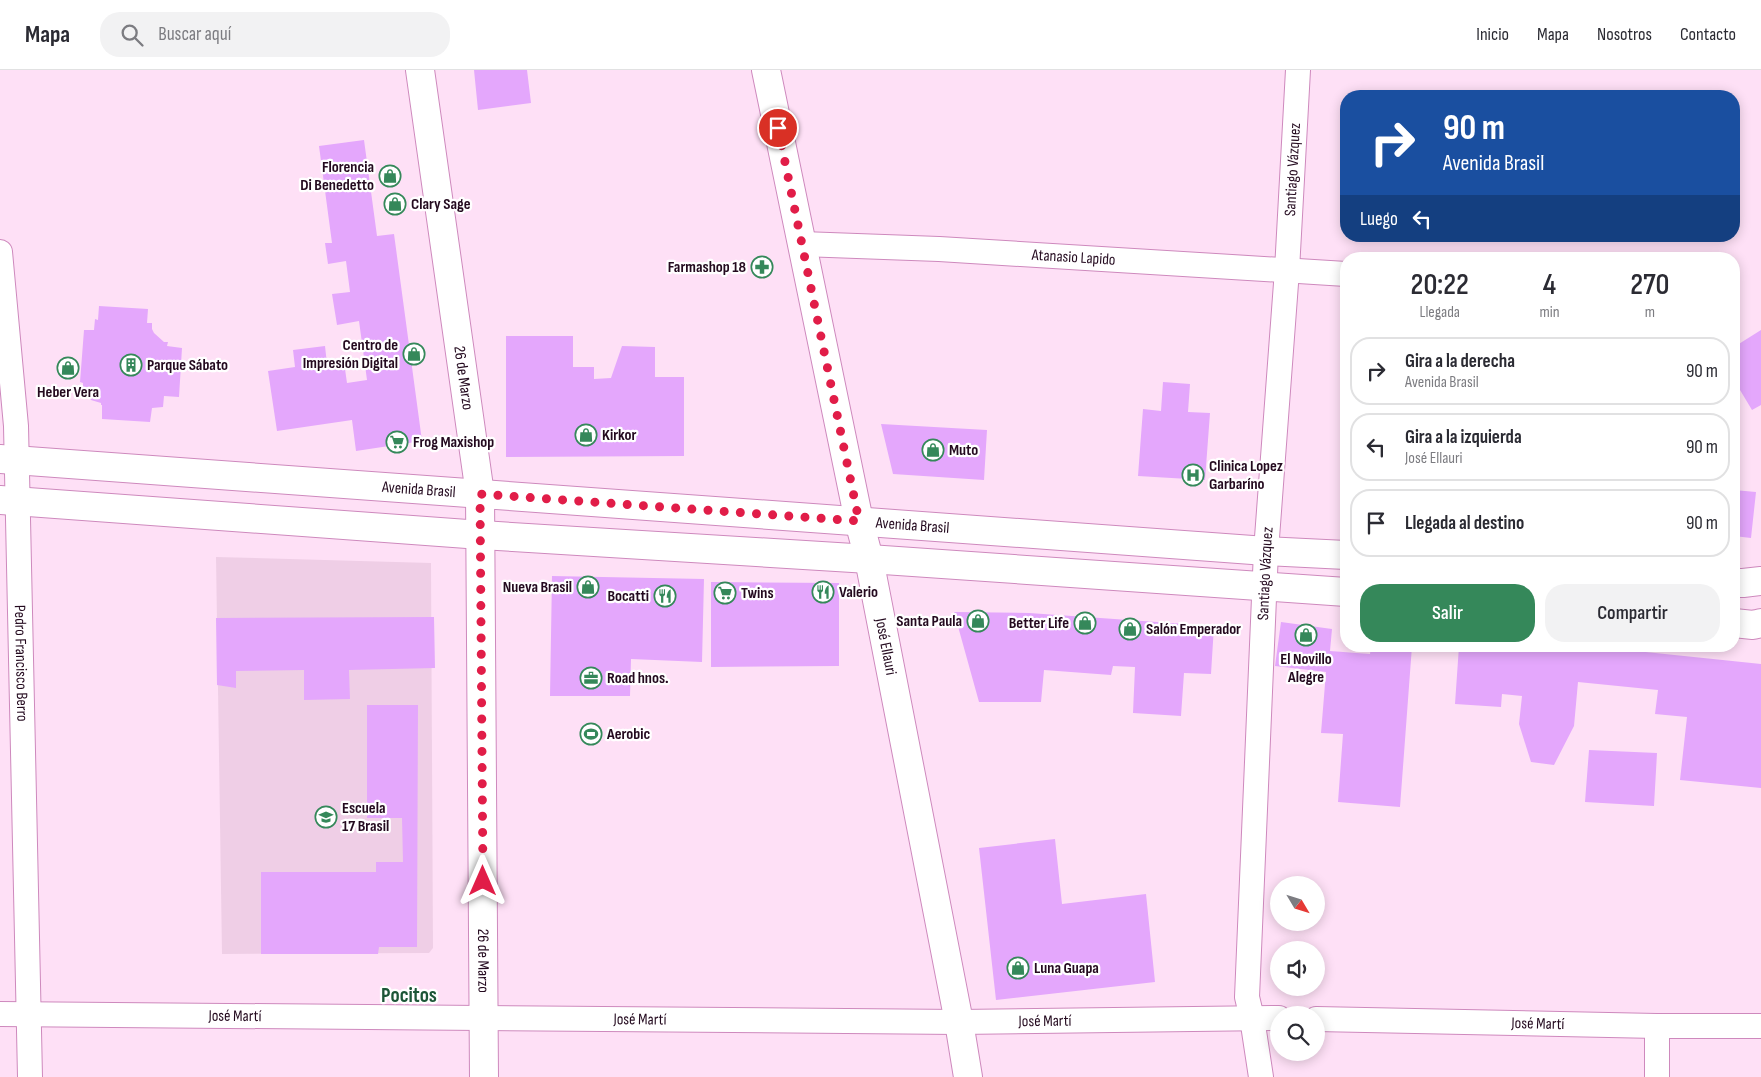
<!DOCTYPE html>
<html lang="es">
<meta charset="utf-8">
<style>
body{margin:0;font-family:"Sofia Sans Condensed",sans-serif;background:#f2f2f3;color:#2b2b33;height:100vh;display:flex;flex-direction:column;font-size:19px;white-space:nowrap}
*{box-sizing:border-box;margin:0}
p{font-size:16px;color:#7c7c81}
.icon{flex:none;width:28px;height:28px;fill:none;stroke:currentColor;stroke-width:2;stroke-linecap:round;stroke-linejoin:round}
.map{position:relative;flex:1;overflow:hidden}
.side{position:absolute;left:1340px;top:182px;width:400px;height:400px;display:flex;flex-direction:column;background:#fff;border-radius:20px;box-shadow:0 2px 12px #0003}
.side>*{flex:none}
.hud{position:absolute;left:1340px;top:20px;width:400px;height:152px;border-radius:20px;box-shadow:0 2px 12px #0003;background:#1a4fa0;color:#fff;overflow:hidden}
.needle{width:32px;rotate:128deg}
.buttons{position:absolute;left:1270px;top:806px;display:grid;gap:10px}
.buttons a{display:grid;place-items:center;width:55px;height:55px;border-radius:50%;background:#fff;box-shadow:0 2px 12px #0003;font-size:25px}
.pin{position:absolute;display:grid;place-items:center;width:42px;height:42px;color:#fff;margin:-21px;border:2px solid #fff;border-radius:50%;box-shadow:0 1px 5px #0007}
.me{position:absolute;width:55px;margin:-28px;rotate:0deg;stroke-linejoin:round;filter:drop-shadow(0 0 4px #0008)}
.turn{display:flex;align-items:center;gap:18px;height:105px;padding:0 20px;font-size:22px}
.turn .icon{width:65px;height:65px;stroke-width:2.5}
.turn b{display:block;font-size:35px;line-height:42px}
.then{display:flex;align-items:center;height:48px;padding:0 20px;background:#0003;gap:10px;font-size:19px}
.eta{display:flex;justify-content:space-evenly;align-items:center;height:85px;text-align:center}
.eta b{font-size:30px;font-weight:600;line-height:35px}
.button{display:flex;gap:10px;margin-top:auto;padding:10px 20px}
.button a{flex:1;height:58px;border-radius:20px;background:#35885a;color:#fff;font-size:20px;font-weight:600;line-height:58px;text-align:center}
.button a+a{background:#f2f2f3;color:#2b2b33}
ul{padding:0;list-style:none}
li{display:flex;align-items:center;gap:15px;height:68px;margin:0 10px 8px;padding:0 10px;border:2px solid #e1e1e2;border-radius:20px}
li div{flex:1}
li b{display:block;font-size:19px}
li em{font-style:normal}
header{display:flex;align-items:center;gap:30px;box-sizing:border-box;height:70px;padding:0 25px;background:#fff;border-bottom:1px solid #e1e1e2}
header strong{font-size:24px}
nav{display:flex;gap:28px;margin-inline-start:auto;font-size:18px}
.search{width:350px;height:45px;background:#f2f2f3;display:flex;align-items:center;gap:12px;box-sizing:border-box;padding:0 18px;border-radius:20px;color:#7c7c81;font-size:19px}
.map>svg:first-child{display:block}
.built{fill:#efcee6}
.building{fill:#e4a7fc}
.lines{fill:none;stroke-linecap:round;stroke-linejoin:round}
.minor-casing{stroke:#ce89bd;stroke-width:26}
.tertiary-casing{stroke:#ce89bd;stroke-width:30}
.minor{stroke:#fff;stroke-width:24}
.tertiary{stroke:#fff;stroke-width:28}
.route{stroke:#e11d48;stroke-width:9;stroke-dasharray:0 16.2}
.labels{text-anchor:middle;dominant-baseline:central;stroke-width:4.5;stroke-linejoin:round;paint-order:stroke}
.poi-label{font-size:16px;font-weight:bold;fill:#240a1f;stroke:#fff;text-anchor:start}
.street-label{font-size:16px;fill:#240a1f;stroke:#fff}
.district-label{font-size:21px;font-weight:bold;fill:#1c5637;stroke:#fff}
</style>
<header>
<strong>Mapa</strong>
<div class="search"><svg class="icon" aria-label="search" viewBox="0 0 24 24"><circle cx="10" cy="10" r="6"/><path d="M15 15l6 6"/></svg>Buscar aquí</div>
<nav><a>Inicio</a><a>Mapa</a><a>Nosotros</a><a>Contacto</a></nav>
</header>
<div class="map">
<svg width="1761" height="1007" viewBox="0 0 1761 1007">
<rect width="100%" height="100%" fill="#fee0f6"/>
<path class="built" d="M216,487l215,6 2,385 -4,5 -207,1z"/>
<path class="building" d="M474,0h53l4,33 -53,7z
M364,70l13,96 17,-2 28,207 -66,10 -4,-31 -75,11 -9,-60 27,-4 -2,-17 32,-4 2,18 17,-2 3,21 20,-3 -8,-59 -22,4 -5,-31 18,-2 -4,-31 -18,3 -3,-21h7l-13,-97z
M99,236l49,3 -1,14h5v6l2,4 10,9h4l-1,4 15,2 -3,49 -15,-1 -1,11 -11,1 -2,14 -48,-3v-14h-1v-2l-10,-3 -8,-11v-6l-3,-1 4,-52h10l1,-11 3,1z
M1761,260v75l-9,5 -18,-30v-33z
M506,266h67v31h21v12l17,-1 11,-32 33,1v30h29v79l-178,1z
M1163,312l27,2 -2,28 22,1 -5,67 -67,-4 5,-67 18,2z
M881,354l106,6 -3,50 -91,-6z
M1734,420l22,2 -5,46 -17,-2z
M552,506l152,3 -2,83 -71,-3 -1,37h-80z
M711,512l128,1v83l-128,1z
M954,542l75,1 185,13 -3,48 -27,-1 -3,43 -48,-3 2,-46 -22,-1 -2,9 -67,-5 -3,32h-62z
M434,547l1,51 -86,2 1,29 -46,1v-30l-68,1v17l-19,-3 -1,-67z
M1281,552l51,7 -2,22 40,3 1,-8h41l-12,161 -62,-5 5,-68 -22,-1 5,-61 -51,-6z
M1459,576h129l173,18v124l-81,-8 7,-63 -32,-3 3,-24 -80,-8 -4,44 -20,39 -23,-3 -12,-38 3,-28 -20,-2 -1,13 -46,-3z
M367,635h51l-1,242h-38l-1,7h-117v-82h115v-10h27l-1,-44h-35z
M1589,680l68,3 -3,53 -69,-4z
M1055,769l7,65 84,-10 9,88 -159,18 -17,-152z"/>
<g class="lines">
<g class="minor-casing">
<g id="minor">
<path id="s1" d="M802,174l137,5 407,25"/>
<path id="s2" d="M0,182l16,174 14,651"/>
<path id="s3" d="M0,944l959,8 320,-4"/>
<path id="s4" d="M1316,949l341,7h104"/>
<path d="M1657,956v51"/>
<path id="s5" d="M1261,1007l-9,-59 -5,-21 19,-446 21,-281 11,-200"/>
</g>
</g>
<g class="tertiary-casing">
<g id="tertiary">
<path id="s6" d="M420,0l60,424 4,583"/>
<path id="s7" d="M766,0l93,451 10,38 90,463 9,55"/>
<path id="s8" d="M0,389l1266,92 80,4"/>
<path d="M0,430l481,35 388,24 477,33"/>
<path d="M1734,513h9l18,-2"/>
<path d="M1734,553l19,2 8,-2"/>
</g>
</g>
<use href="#minor" class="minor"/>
<use href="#tertiary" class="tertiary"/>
</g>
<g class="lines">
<path class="route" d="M483,811l-3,-387 379,27 -81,-393"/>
</g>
<defs>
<g id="shop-ring" transform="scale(1.125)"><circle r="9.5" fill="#fff" stroke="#35885a" stroke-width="1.5"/><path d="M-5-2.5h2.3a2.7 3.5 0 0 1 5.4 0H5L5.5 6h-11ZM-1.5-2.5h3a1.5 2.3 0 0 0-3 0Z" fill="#35885a"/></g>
<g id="pharmacy-ring" transform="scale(1.125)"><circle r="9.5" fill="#fff" stroke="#35885a" stroke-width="1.5"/><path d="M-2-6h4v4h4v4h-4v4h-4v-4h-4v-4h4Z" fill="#35885a"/></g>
<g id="building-ring" transform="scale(1.125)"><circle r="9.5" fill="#fff" stroke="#35885a" stroke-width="1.5"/><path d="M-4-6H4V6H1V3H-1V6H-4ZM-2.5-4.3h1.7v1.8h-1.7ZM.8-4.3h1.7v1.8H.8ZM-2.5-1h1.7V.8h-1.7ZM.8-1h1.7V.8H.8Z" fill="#35885a"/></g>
<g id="supermarket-ring" transform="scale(1.125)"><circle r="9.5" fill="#fff" stroke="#35885a" stroke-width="1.5"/><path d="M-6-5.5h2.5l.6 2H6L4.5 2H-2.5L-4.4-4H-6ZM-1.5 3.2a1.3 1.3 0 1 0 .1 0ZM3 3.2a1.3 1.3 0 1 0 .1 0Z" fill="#35885a"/></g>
<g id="hospital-ring" transform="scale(1.125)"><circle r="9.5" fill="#fff" stroke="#35885a" stroke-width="1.5"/><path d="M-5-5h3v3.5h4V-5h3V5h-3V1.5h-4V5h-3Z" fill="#35885a"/></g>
<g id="restaurant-ring" transform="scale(1.125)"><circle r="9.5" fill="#fff" stroke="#35885a" stroke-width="1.5"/><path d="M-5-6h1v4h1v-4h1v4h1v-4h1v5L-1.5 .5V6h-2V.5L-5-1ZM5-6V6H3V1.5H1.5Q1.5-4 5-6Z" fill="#35885a"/></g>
<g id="office-ring" transform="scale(1.125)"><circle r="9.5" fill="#fff" stroke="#35885a" stroke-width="1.5"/><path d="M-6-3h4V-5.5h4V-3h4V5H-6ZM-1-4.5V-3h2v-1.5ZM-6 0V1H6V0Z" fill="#35885a"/></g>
<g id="stadium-ring" transform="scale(1.125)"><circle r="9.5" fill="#fff" stroke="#35885a" stroke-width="1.5"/><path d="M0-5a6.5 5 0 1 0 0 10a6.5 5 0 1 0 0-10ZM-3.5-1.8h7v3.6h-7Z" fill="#35885a"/></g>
<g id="school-ring" transform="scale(1.125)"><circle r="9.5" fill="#fff" stroke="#35885a" stroke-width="1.5"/><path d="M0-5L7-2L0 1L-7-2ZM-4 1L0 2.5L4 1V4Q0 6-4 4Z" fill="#35885a"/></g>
</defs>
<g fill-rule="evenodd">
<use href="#shop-ring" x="390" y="106"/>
<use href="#shop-ring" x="395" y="134"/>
<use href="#pharmacy-ring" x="762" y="197"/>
<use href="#shop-ring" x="414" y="284"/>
<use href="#building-ring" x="131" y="295"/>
<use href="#shop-ring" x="68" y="298"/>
<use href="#shop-ring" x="586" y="365"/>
<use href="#supermarket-ring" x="397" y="372"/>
<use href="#shop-ring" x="933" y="380"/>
<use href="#hospital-ring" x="1193" y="405"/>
<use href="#shop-ring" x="588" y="517"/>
<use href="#restaurant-ring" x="823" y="522"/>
<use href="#supermarket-ring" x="725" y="523"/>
<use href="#restaurant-ring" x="665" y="526"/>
<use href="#shop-ring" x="978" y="551"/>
<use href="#shop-ring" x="1085" y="553"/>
<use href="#shop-ring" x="1130" y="559"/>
<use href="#shop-ring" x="1306" y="565"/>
<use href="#office-ring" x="591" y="608"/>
<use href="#stadium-ring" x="591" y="664"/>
<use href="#school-ring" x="326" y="747"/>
<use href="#shop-ring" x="1018" y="898"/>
</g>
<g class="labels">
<g class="poi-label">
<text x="374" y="97" text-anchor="end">Florencia<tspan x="374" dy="18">Di Benedetto</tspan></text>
<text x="411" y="134">Clary Sage</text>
<text x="746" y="197" text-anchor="end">Farmashop 18</text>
<text x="398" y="275" text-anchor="end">Centro de<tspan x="398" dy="18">Impresión Digital</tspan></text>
<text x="147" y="295">Parque Sábato</text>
<text x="68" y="322" text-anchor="middle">Heber Vera</text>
<text x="602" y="365">Kirkor</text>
<text x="413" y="372">Frog Maxishop</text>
<text x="949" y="380">Muto</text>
<text x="1209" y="396">Clinica Lopez<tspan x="1209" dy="18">Garbaríno</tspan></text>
<text x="572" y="517" text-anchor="end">Nueva Brasil</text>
<text x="839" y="522">Valerio</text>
<text x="741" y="523">Twins</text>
<text x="649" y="526" text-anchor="end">Bocatti</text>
<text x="962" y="551" text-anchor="end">Santa Paula</text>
<text x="1069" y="553" text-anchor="end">Better Life</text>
<text x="1146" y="559">Salón Emperador</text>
<text x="1306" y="589" text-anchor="middle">El Novillo<tspan x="1306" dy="18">Alegre</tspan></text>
<text x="607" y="608">Road hnos.</text>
<text x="607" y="664">Aerobic</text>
<text x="342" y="738">Escuela<tspan x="342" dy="18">17 Brasil</tspan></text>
<text x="1034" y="898">Luna Guapa</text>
</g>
<g class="street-label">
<text stroke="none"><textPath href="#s5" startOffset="910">Santiago Vázquez</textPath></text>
<text stroke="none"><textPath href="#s1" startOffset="272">Atanasio Lapido</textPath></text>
<text stroke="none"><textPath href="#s6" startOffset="311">26 de Marzo</textPath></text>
<text stroke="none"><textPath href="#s8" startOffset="420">Avenida Brasil</textPath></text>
<text stroke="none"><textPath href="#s8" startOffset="915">Avenida Brasil</textPath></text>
<text stroke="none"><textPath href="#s5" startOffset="505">Santiago Vázquez</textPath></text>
<text stroke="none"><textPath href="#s7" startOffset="589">José Ellauri</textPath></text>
<text stroke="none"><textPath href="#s2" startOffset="412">Pedro Francisco Berro</textPath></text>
<text stroke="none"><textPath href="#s6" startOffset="895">26 de Marzo</textPath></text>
<text stroke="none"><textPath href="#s3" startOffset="235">José Martí</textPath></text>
<text stroke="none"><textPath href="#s3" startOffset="640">José Martí</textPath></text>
<text stroke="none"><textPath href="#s3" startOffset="1045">José Martí</textPath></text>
<text stroke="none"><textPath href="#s4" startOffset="222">José Martí</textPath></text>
</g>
<g class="district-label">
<text x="409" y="925">Pocitos</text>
</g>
</g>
</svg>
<div class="buttons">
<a><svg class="needle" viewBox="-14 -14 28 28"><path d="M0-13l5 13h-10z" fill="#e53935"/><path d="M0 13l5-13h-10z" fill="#7c7c81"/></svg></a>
<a><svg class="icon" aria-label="sound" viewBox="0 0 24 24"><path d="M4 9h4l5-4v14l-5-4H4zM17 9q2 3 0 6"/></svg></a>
<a><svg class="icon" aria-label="search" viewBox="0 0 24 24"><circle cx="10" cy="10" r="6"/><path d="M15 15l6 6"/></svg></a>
</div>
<div class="pin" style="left:778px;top:58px;background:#d93025"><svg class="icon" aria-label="arrive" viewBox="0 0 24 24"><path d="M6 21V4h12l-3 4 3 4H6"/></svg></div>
<svg class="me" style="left:483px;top:811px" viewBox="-20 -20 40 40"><path d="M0-17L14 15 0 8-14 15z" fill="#e11d48" stroke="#fff" stroke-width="4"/></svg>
<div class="hud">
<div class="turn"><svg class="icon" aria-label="right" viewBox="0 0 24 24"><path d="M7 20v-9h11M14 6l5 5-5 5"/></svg><div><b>90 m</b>Avenida Brasil</div></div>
<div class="then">Luego<svg class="icon" aria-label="left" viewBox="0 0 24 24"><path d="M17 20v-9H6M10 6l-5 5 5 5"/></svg></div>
</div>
<section class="side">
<div class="eta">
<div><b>20:22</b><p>Llegada</p></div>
<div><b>4</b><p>min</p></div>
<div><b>270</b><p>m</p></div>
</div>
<ul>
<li><svg class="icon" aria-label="right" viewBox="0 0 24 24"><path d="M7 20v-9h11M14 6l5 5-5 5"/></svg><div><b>Gira a la derecha</b><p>Avenida Brasil</p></div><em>90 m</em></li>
<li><svg class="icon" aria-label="left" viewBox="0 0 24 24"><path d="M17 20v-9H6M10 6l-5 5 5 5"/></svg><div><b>Gira a la izquierda</b><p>José Ellauri</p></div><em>90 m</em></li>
<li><svg class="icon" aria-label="arrive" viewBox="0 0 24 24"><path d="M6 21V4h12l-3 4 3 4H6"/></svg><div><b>Llegada al destino</b></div><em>90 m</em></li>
</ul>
<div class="button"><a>Salir</a><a>Compartir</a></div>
</section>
</div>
